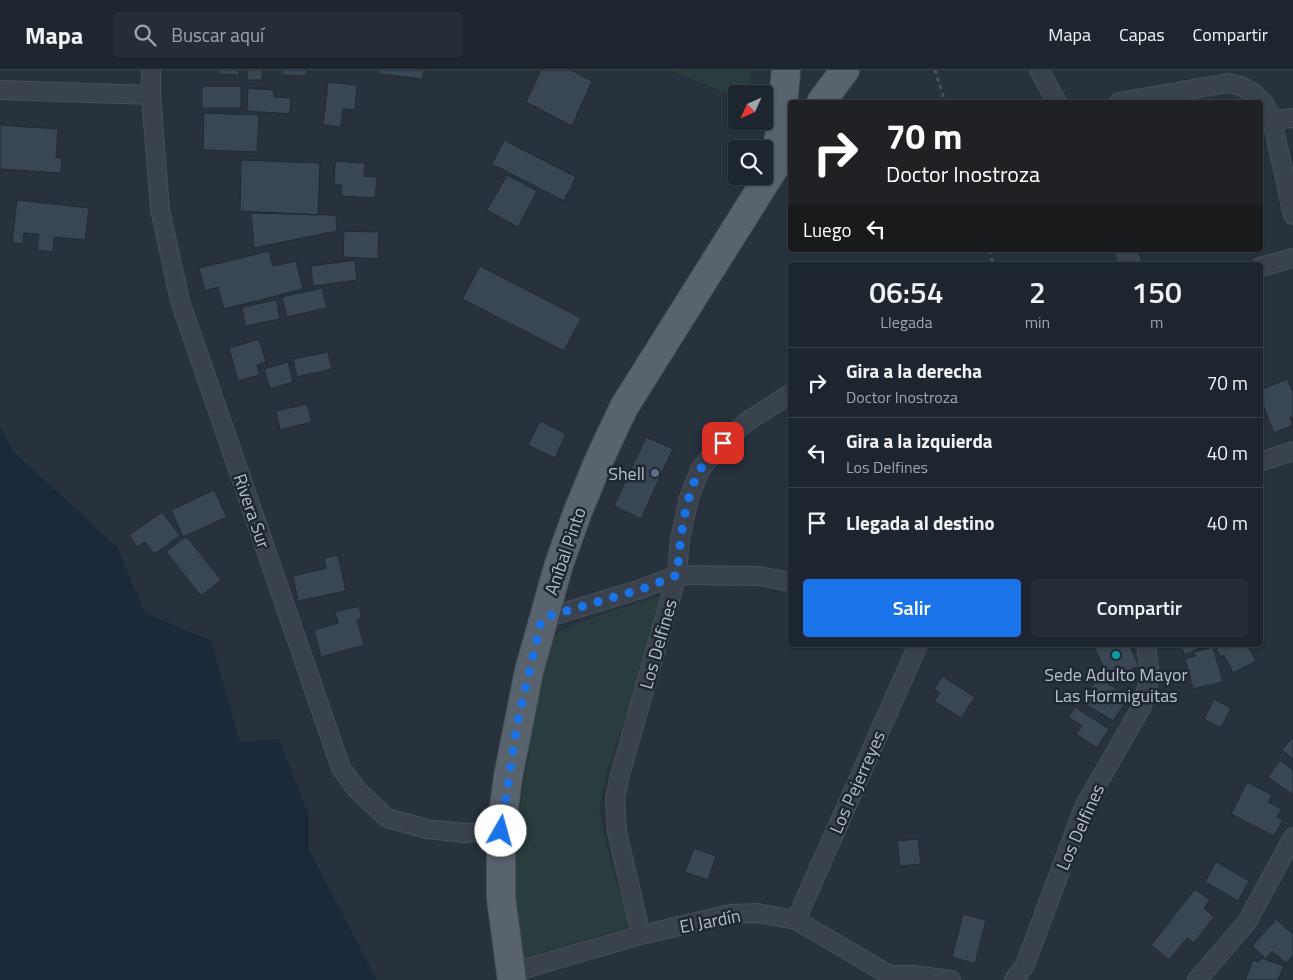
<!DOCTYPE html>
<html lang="es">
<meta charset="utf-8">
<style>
body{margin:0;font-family:"Titillium Web",sans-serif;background:#252e36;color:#f1f3f6;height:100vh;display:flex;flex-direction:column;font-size:19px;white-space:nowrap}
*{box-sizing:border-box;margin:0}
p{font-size:16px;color:#a0a5aa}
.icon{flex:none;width:28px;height:28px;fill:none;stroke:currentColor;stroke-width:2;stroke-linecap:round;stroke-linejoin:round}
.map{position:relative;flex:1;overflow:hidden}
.details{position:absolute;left:788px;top:192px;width:475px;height:385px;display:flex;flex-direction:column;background:#1d262e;border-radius:5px;box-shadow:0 1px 4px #0004,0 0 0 1px #3b434a}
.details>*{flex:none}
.hud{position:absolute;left:788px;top:30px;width:475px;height:152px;border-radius:5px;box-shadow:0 1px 4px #0004,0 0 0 1px #3b434a;background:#202124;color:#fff;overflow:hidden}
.needle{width:32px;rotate:225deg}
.tools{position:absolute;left:728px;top:15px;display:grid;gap:10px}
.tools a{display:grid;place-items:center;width:45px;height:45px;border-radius:5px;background:#1d262e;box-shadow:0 1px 4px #0004,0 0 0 1px #3b434a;font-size:25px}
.pin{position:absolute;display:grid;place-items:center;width:42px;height:42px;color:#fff;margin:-21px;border-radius:10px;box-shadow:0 2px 8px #0006}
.me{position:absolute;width:55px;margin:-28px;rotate:7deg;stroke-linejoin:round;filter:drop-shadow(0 0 4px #0008)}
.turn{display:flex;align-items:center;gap:18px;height:105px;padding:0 15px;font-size:22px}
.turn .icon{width:65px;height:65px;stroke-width:2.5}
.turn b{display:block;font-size:35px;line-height:42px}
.then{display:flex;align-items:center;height:48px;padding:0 15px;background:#0003;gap:10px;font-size:19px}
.eta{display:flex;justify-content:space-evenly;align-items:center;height:85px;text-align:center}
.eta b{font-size:30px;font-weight:600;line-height:35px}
.button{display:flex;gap:10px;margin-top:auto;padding:10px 15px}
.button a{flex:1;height:58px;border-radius:5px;background:#1a73e8;color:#fff;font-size:20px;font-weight:600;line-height:58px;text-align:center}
.button a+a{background:#252e36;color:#f1f3f6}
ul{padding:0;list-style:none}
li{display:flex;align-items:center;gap:15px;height:70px;padding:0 15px;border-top:1px solid #3b434a}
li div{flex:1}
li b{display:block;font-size:19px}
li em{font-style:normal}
header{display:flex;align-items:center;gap:30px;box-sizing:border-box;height:70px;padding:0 25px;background:#1d262e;border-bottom:1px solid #3b434a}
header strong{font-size:24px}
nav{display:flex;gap:28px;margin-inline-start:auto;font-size:18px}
.search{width:350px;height:45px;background:#252e36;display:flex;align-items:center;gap:12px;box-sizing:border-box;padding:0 18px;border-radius:5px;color:#a0a5aa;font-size:19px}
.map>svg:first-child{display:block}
.green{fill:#293d3e}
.water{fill:#1a2a3a}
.building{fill:#394653;stroke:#212a34}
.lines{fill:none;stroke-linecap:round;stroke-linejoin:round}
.minor-casing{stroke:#474f59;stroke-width:20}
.primary-casing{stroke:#474f59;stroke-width:30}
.path{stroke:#425656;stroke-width:3;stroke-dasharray:4 4;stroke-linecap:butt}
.minor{stroke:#3a434d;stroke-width:18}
.primary{stroke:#59636d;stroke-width:28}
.route{stroke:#1a73e8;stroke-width:9;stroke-dasharray:0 16.2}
.service-dot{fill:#5c6f8a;stroke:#1f2832;stroke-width:2}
.culture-dot{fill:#0f9aa8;stroke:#1f2832;stroke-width:2}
.labels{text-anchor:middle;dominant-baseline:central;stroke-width:5;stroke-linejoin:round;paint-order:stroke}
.poi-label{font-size:18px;fill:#b7bfc8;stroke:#1f2832;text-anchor:end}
.street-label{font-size:18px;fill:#b7bfc8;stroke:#1f2832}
</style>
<header>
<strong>Mapa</strong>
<div class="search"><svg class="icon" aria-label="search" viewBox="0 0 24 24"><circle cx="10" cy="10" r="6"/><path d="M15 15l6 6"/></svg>Buscar aquí</div>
<nav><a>Mapa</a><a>Capas</a><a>Compartir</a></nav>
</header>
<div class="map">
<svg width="1293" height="910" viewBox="0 0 1293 910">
<rect width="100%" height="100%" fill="#27323d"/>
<path class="green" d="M670,0h82l-4,24h-12v3z
M667,524l-61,181 -7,36 11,49 20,66 -108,33c-3,-18 -7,-36 -8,-53 -3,-56 8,-111 17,-166 4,-28 8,-85 26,-106 9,-10 92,-34 110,-40z"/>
<path class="water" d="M0,356l13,25 104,96 28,66 66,28 29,101 39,-3 30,77v34l68,130h-377z"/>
<path class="building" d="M218,0h21v5l-21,-1z
M247,0h16l-1,10h-15z
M282,0h25l-1,6 -24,-1z
M378,0h46l-1,9 -45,-5z
M541,0h30l21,11 -20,45 -46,-24z
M328,12l29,3 -2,25 -12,-1 -2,18 -18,-2z
M202,16h39v22h-39z
M248,18l26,2v7l17,1 -1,16 -43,-3z
M204,43l55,2 -2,37 -54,-2z
M0,55l58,4 -2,28 6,1 -1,15 -61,-4z
M504,70l72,37 -12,24 -72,-37z
M241,90l79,3 -2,52 -78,-4z
M335,91l30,2 -1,13 13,1 -2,21 -34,-2 1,-11h-8z
M507,105l30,16 -19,36 -31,-17z
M17,130l72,8 -4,32 -31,-3 -1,15 -16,-2 2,-16 -15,-1 -1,11 -11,-1z
M251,143l85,2 1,16 -83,17z
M344,161l35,1 -1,27 -35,-2z
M269,181l4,15 23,-5 7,28 -79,20 -6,-22 -13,4 -6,-23z
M355,190l2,20 -44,6 -2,-20z
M480,196l101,52 -17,33 -102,-52z
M322,218l5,20 -40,9 -5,-20z
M277,230l3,19 -35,7 -3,-19z
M259,269l7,23 -9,3 3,10 -22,6 -9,-33z
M328,282l4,17 -35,8 -4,-18z
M288,292l5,20 -23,7 -6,-20z
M1287,309l6,13v25l-3,1 3,7 -19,8 -14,-35v-8z
M307,334l5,18 -32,8 -4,-19z
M540,351l26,13 -11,24 -27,-13z
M646,367l27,12 -32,70 -27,-13z
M214,420l13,27 -44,20 -12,-27z
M162,442l18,24 -26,18 -9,-12 -8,5 -8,-12z
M187,467l34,43 -20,16 -35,-44 15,-12z
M338,485l8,36 -48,10 -5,-25 33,-8 -2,-10z
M359,536l3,13 -5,1 7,25 -43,12 -7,-27 24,-7 -3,-11z
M1093,575h36l10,21 -30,13z
M1180,575h26l-21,10z
M1215,575h32l9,16 -23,12 -9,-18 -3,2z
M1213,577l10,35 -30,7 -8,-30 10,-3 -1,-4z
M942,606l33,21 -14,21 -27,-17 6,-8 -6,-4z
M1098,607l31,20 -16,24 -31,-19z
M1214,629l17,9 -10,20 -17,-9z
M1075,637l34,22 -12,19 -21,-14 6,-8 -14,-9z
M1293,667v22l-11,-9z
M1280,690l13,10v25l-25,-18z
M1247,712l25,13 -4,7 14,7 -5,8 6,3 -9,16 -43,-22z
M918,769l3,25 -21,2 -3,-25z
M694,778l22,8 -8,24 -23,-8z
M1216,792l33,19 -11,20 -33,-19z
M1195,819l15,11 -6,8 10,9 -20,26 -7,-5 -18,22 -18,-15z
M963,844l23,6 -11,44 -23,-7z
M1276,849l17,15v21l-7,8 -14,-12 -6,8 -14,-13z
M1261,888l23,8 -6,14h-33l8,-20 6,2z"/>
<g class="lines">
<g class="minor-casing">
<path id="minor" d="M151,0v25l9,114 20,92 161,467 17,23 29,27 40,11 37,4 37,-2
M1039,0l18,32
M0,20l151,5
M1119,32l109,-19 13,3 14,8 10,11 7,15 21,95
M1272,50l21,-2
M1125,180l6,15
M1260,197l33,-9
M1260,392l33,-11
M542,549l99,-30 36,-14 82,1 31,6
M796,850l122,-275
M641,865l-24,-103 -2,-33 5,-24 57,-200 3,-36 9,-41 11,-28 15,-19 16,-16 17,-14 42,-27
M510,903l131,-38 89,-21 27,-1 39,7 102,60
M889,905h25l37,5
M1014,910l11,-15 59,-158 58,-101 8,-29 -4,-32
M1197,910l50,-58 46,-85"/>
</g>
<g class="primary-casing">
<path id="primary" d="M821,32l24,-32
M774,96l7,-40 5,-56
M512,910l-11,-82v-67l7,-54 21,-106 30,-107 19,-53 22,-53 24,-51 150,-239 16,-23"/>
</g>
<path class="path" d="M935,0l10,32
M990,180l3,15"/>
<use href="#minor" class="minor"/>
<use href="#primary" class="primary"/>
</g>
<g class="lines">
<path class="route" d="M501,761l16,-107 25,-106 100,-29 35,-14c3,-31 7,-78 23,-105 6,-10 15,-19 23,-27"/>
</g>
<circle class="service-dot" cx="655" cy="403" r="5"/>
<circle class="culture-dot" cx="1116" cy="585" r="5"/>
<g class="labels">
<g class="poi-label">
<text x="645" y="403">Shell</text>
<text x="1116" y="604" text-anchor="middle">Sede Adulto Mayor<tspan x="1116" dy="21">Las Hormiguitas</tspan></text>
</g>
<g class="street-label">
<text transform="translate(252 441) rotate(71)">Rivera Sur</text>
<text transform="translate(565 481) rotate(-71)">Aníbal Pinto</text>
<text transform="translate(658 574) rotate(-74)">Los Delfines</text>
<text transform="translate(857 712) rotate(-66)">Los Pejerreyes</text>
<text transform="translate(1080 757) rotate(-66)">Los Delfines</text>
<text transform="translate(710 851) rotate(-11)">El Jardín</text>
</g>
</g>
</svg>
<div class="tools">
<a><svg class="needle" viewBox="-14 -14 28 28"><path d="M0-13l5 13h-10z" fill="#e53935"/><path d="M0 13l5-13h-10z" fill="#a0a5aa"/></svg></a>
<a><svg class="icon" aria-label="search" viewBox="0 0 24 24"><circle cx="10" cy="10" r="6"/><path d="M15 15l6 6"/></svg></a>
</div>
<div class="pin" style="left:723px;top:373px;background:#d93025"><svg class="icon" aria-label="arrive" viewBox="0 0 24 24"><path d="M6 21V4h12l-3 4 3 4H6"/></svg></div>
<svg class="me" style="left:501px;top:761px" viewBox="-20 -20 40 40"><circle r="19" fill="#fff"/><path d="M0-13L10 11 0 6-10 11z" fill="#1a73e8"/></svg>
<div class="hud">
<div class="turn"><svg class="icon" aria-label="right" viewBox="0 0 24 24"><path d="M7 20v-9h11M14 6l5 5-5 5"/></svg><div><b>70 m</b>Doctor Inostroza</div></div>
<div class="then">Luego<svg class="icon" aria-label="left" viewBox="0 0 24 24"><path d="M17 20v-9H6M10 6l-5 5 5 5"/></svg></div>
</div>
<section class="details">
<div class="eta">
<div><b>06:54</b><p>Llegada</p></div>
<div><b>2</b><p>min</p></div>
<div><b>150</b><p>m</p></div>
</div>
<ul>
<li><svg class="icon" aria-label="right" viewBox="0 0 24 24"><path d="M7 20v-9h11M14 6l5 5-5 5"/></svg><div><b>Gira a la derecha</b><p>Doctor Inostroza</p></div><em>70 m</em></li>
<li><svg class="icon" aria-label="left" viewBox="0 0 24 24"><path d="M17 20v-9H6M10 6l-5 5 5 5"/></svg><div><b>Gira a la izquierda</b><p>Los Delfines</p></div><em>40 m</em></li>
<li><svg class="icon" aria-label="arrive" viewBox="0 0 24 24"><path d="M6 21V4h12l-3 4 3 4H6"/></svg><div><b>Llegada al destino</b></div><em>40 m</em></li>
</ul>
<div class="button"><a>Salir</a><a>Compartir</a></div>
</section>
</div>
